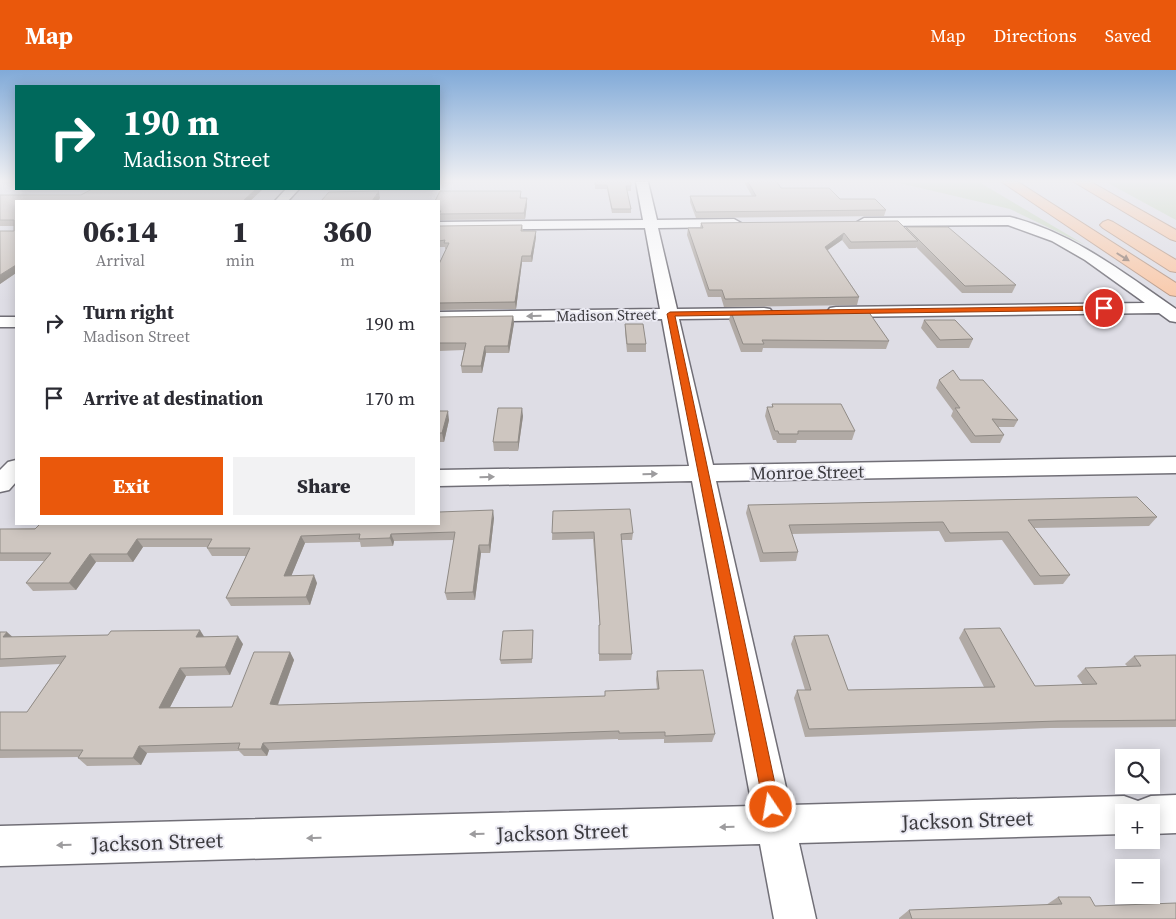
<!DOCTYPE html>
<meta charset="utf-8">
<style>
body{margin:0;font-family:"Source Serif 4",serif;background:#f2f2f3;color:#2b2b33;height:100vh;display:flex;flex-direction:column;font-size:19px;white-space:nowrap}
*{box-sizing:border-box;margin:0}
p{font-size:16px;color:#7c7c81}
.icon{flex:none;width:28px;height:28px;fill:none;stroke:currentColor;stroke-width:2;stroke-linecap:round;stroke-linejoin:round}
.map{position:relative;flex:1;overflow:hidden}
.side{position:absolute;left:15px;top:130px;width:425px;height:325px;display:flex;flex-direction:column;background:#fff;border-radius:0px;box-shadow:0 2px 12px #0003}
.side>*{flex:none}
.top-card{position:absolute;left:15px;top:15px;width:425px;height:105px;border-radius:0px;box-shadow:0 2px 12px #0003;background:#00695c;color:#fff;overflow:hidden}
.controls{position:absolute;left:1115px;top:679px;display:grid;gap:10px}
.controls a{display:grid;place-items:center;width:45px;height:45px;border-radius:0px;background:#fff;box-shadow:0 2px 12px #0003;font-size:25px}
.pin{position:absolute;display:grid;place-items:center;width:42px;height:42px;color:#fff;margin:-21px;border:2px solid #fff;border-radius:50%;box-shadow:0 1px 5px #0007}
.me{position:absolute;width:55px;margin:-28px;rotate:348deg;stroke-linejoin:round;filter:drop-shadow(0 0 4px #0008)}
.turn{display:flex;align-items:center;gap:18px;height:105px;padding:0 25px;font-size:22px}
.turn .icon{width:65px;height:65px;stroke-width:2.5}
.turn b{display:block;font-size:35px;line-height:42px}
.eta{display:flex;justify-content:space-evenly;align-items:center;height:85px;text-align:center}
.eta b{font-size:30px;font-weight:800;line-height:35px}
.primary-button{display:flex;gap:10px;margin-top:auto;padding:10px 25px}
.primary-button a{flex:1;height:58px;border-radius:0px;background:#ea580c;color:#fff;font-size:20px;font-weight:800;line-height:58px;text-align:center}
.primary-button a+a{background:#f2f2f3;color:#2b2b33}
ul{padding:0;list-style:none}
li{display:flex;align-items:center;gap:15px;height:75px;padding:0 25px}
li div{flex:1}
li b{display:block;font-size:19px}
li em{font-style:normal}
header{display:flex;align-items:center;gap:30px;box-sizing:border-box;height:70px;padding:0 25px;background:#ea580c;color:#fff}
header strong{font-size:24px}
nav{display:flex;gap:28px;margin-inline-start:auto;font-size:18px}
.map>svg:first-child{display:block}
.green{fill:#c7d6be}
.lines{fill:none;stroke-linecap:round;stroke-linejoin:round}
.minor-casing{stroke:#716f77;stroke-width:3}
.motorway-casing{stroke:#b79784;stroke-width:2}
.minor{fill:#fff;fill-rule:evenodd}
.motorway{fill:#fac9a9;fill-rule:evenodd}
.wall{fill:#b1aaa5}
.shaded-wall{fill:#908b86}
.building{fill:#cec6c0;stroke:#908b86}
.oneway{fill:#917a6e}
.oneway2{fill:#9d9c9e}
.route{fill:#ea580c;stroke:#983908}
.labels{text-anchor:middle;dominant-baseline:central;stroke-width:4;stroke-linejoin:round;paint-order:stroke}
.far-street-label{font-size:15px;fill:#3b3a3e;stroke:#ebeaf3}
.street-label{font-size:18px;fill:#3b3a3e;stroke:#ebeaf3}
.near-street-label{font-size:21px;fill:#3b3a3e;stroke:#ebeaf3}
</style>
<header>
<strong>Map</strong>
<nav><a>Map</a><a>Directions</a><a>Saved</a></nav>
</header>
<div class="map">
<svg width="1176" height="849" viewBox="0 0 1176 849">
<rect width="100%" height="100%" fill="#dedde5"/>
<path class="green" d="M895,112h84l106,63 -75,-36z
M1106,112h70v38z"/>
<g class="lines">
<g class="minor-casing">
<path id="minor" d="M636,112h12l9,38 77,-1 7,4 -7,4 -76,1 19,81 87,-1 6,1 3,4 -3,4 -6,1 -85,1 34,146 463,-8v16l-460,8 74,324 334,-9 14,5 13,-5 25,-1v38l-25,1v-22h-27v22l-325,9 17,76h-42l-14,-75 -760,22v-40l752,-20 -60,-325 -253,5v-16l250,-4 -27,-147 -223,3v-10l221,-3 -15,-81 -206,2v-8l204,-2z
M286,119h13l-11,12h-13z
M1010,147c63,16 114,56 166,92v13l-6,-1 -11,-8 -323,4 -6,-1 -3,-4 3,-4 6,-1 309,-4 -60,-43 -33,-19 -44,-16 -144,1 -7,-4 7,-4z
M0,247h16v10h-16z
M16,390v22l-7,8 -9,2v-22l8,-8z"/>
</g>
<g class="motorway-casing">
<path id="motorway" d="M1002,112h16l158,101v13l-6,-1z
M1074,112h17l85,48v11l-6,-2z
M1108,150l5,2 63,38v12l-6,-1 -67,-43 -3,-3 3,-3z"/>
</g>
<use href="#minor" class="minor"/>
<use href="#motorway" class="motorway"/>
</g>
<path class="wall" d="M595,112l36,4v5h-4l4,18v4h-19l-5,-24h-12z
M744,112h33l4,6 59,11 46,11 -2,6 -188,2 -6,-16v-6h62z
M92,119h171l-13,12h-234v72l-16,11v-53h14v-5h-14v-31h81z
M521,126v2h6v6l-2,15 -85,1v-3h-1v-16z
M701,153l204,6 1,-2 110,58 -4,8h-50l-46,-46v1l-67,1 -7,-9 -14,10 31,47 -2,8 -133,2 -3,-10h-13l-21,-62 1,-7h12z
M522,155l1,6 13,6 -4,25h-10l-6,47 -77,1v-46l7,-15h-1v-2h-6v-21z
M731,242l158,29 -3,8 -123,-1 -1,4h-21l-12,-32z
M513,246l1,7 -5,30h-23l-4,20h-20l-1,-7 3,-16 -25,1v-34z
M924,250l49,19 -4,9h-32l-16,-20z
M625,254l21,20v8h-19l-2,-20z
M939,310h21l58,40 -4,7h-16l6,8 -4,8h-29l-20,-27 2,-5 -17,-23z
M772,334l83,27 -3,9h-55l-1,3h-19l-1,-3h-3l-8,-24 2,-9h5z
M439,341l10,9 -5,22h-5z
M523,346l-5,35h-24l-1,-9z
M748,435l409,12 -8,9 -115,2 36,47 -7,9 -29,1 -32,-45 -57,2 -6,-11 -147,3 6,18 -2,9 -36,1 -14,-49z
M553,441l80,22 -1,7h-11l11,114 -1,6 -32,1v-36h1l-7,-86 -41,1z
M494,448l-4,35h-9l-6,47h-28l-2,-7 9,-53 -60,1 -1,5 -32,1 -1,-5 -55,1 -14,33 26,7 -7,22 -79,1 -5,-8 20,-42h-34l-5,-8 1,-1h-65l-10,15h-37l-20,28 -43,1 -7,-8 19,-22h-45v-32z
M964,559l71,57 48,-1 -6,-9 8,-8 42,-2 -2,-2 9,-8 42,-1v72l-126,1 -245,9 -11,-39 3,-8h8l-14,-46 3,-8 54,54 136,-3 -25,-49z
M533,560l-1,33 -31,1 -1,-4z
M0,562l12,5 96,-2 96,2 39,7 -13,31 -44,1 -16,31h62l58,-55 4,8 -16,45 327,-9v-5l52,-2 -1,-10 1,-8 58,63 -3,8 -48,1v-4l-46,1v-1l-349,11 -2,6h-23l-5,-5 -92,2 -6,12 -54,1 -9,-8 1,-1 -79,1v-46h27l33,-48 -60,3z
M1058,827l37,9 81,13h-277v-1l10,-8 137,-5z"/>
<path class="shaded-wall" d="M256,119h7l-13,12h-7z
M379,121l1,7 -2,3h-6z
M527,128v6l-2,15 -1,-6z
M536,161v6l-4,25 -1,-6z
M844,163l-2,7 -19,13 2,-6z
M522,186v6l-6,47 -1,-7z
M16,195v8l-16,11v-9z
M513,246l1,7 -5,30 -1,-7z
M485,276l1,7 -4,20 -1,-7z
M522,338l1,8 -5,35v-9z
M448,341l1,9 -5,22 -2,-9z
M493,440l1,8 -4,35 -1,-8z
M391,464l3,7 -1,5 -3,-8z
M301,466l4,7 -17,41 -4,-8z
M137,469l6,8 -10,15 -6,-8z
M479,475l2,8 -6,47 -2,-8z
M90,484l6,8 -20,28 -7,-7z
M314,505l3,8 -7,22 -4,-8z
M200,560l5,8 -9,-1z
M7,562l9,8 -13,-3z
M238,566l5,8 -13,31 -5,-8z
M290,582l4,8 -19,52 -5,-8z
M180,598l6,8 -20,39 -7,-7z
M263,673l6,7 -2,6 -6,-7z
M139,676l8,7 -6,12 -8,-7z"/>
<path class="building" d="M595,112h36v4h-5l5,23h-19l-5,-24h-12z
M748,112h29l4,6h48l11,11h35l11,11 -190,2 -6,-16h66z
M92,119h164l-13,12h-227v64l-16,10v-44h14v-11h-14v-25h81z
M379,121l-7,10h-51l8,-9z
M440,121h81l-1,7h7l-3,15 -85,1 2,-3h-2v-10h-4z
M898,151l20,20 -67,1 -7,-9 -19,14 34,50 -134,2 -3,-9h-13l-21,-62h15l-2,-5z
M522,155l-1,6h15l-5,25h-9l-7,46 -76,1v-39l10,-21h-5l1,-3 -6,1v-15z
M906,157h42l68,58 -51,1z
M868,241l21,30 -127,-1 2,4h-21l-12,-32z
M513,246l-5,30h-23l-4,20h-20l5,-23h-27v-26z
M924,250h31l18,19 -33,1z
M625,254h18l3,20h-19z
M953,300l7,10h23l35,40 -26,-1 12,16 -29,1 -20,-28h5l-21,-28z
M772,334h69l14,27h-57v3h-19l-1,-3h-3l-8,-24h6z
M498,338h24l-4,34h-25z
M439,341h9l-6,22h-3z
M1137,427l20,20 -129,3 42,55 -30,1 -32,-44 -58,1 -7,-11 -154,3 9,27 -35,1 -15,-48z
M630,439l3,24 -12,1 11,120h-33v-29h1l-6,-93 -42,1 1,-22z
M493,440l-4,35h-10l-6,47 -28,1 10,-61 -64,2 -1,4 -31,1 1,-5 -59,2 -17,40 30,-1 -8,22 -80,1 24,-50h-43l5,-9h-75l-10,15h-37l-21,29h-43l25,-30h-51v-24h35l5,-5h399v-12z
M1000,558l35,58 62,-2 -12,-16 56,-2 -7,-10 42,-1v65l-118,1 -249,8 -12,-39h14l-17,-54 34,-1 20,55 147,-3 -31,-58z
M200,560l-4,7 42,-1 -13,31 -45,1 -21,40 73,-1 22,-55h36l-20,52 9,1 326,-9v-5l54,-2 -2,-18 46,-1 12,64 -50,2v-4l-46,1v-2l-356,12 -2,6h-23l2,-6 -101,3 -6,12h-55l5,-8h-83v-38h27l39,-56 -66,3v-27h7l-4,5 105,-2 3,-4z
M533,560l-1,29 -32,1 3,-29z
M1058,827h32l5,9 81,-3v16h-264l-3,-9 153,-6z"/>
<defs><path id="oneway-solid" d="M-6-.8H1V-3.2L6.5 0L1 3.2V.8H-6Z" transform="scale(1.25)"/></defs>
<use class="oneway" href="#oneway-solid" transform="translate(1123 187) rotate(32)"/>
<g class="oneway2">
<use href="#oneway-solid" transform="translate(534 246) rotate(179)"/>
<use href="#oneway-solid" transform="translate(650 404) rotate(-1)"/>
<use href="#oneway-solid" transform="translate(487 407) rotate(-1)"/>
<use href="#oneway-solid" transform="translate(727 757) rotate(178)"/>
<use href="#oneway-solid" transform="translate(477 764) rotate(178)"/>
<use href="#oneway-solid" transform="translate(314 768) rotate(178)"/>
<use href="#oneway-solid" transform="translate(64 775) rotate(178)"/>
</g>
<linearGradient id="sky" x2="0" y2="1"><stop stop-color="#81aad8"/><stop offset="0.48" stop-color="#f0f0f3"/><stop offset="1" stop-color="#f0f0f3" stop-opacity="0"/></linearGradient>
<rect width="1176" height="231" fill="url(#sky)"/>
<path class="route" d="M1104,236l4,2 -1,2 -432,6 105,491 -3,6 -6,2 -6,-2 -98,-499 3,-2z"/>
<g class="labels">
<g class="far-street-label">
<text transform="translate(606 245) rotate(-1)">Madison Street</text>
</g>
<g class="street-label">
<text transform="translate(807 402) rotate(-1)">Monroe Street</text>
</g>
<g class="near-street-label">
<text transform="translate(967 750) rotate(-2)">Jackson Street</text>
<text transform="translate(562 762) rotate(-2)">Jackson Street</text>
<text transform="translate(157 772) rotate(-2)">Jackson Street</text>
</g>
</g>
</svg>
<div class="controls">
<a><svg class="icon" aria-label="search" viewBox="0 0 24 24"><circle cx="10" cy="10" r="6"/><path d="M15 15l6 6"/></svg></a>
<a>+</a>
<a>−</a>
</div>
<div class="pin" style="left:1104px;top:238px;background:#d93025"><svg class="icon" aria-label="arrive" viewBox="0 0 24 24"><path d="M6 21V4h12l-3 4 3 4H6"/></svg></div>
<svg class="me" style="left:771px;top:737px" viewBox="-20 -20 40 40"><circle r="17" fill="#ea580c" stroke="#fff" stroke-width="3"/><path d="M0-11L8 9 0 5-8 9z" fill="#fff"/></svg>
<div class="top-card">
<div class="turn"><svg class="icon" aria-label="right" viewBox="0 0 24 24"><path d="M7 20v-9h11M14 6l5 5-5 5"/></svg><div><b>190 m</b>Madison Street</div></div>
</div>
<section class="side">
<div class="eta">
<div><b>06:14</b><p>Arrival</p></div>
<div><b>1</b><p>min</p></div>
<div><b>360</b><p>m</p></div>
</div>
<ul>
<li><svg class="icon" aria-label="right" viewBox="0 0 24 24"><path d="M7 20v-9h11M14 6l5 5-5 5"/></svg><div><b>Turn right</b><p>Madison Street</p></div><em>190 m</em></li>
<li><svg class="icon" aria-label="arrive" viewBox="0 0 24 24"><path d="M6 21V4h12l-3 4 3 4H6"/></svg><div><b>Arrive at destination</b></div><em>170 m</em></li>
</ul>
<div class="primary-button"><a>Exit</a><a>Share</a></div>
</section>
</div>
